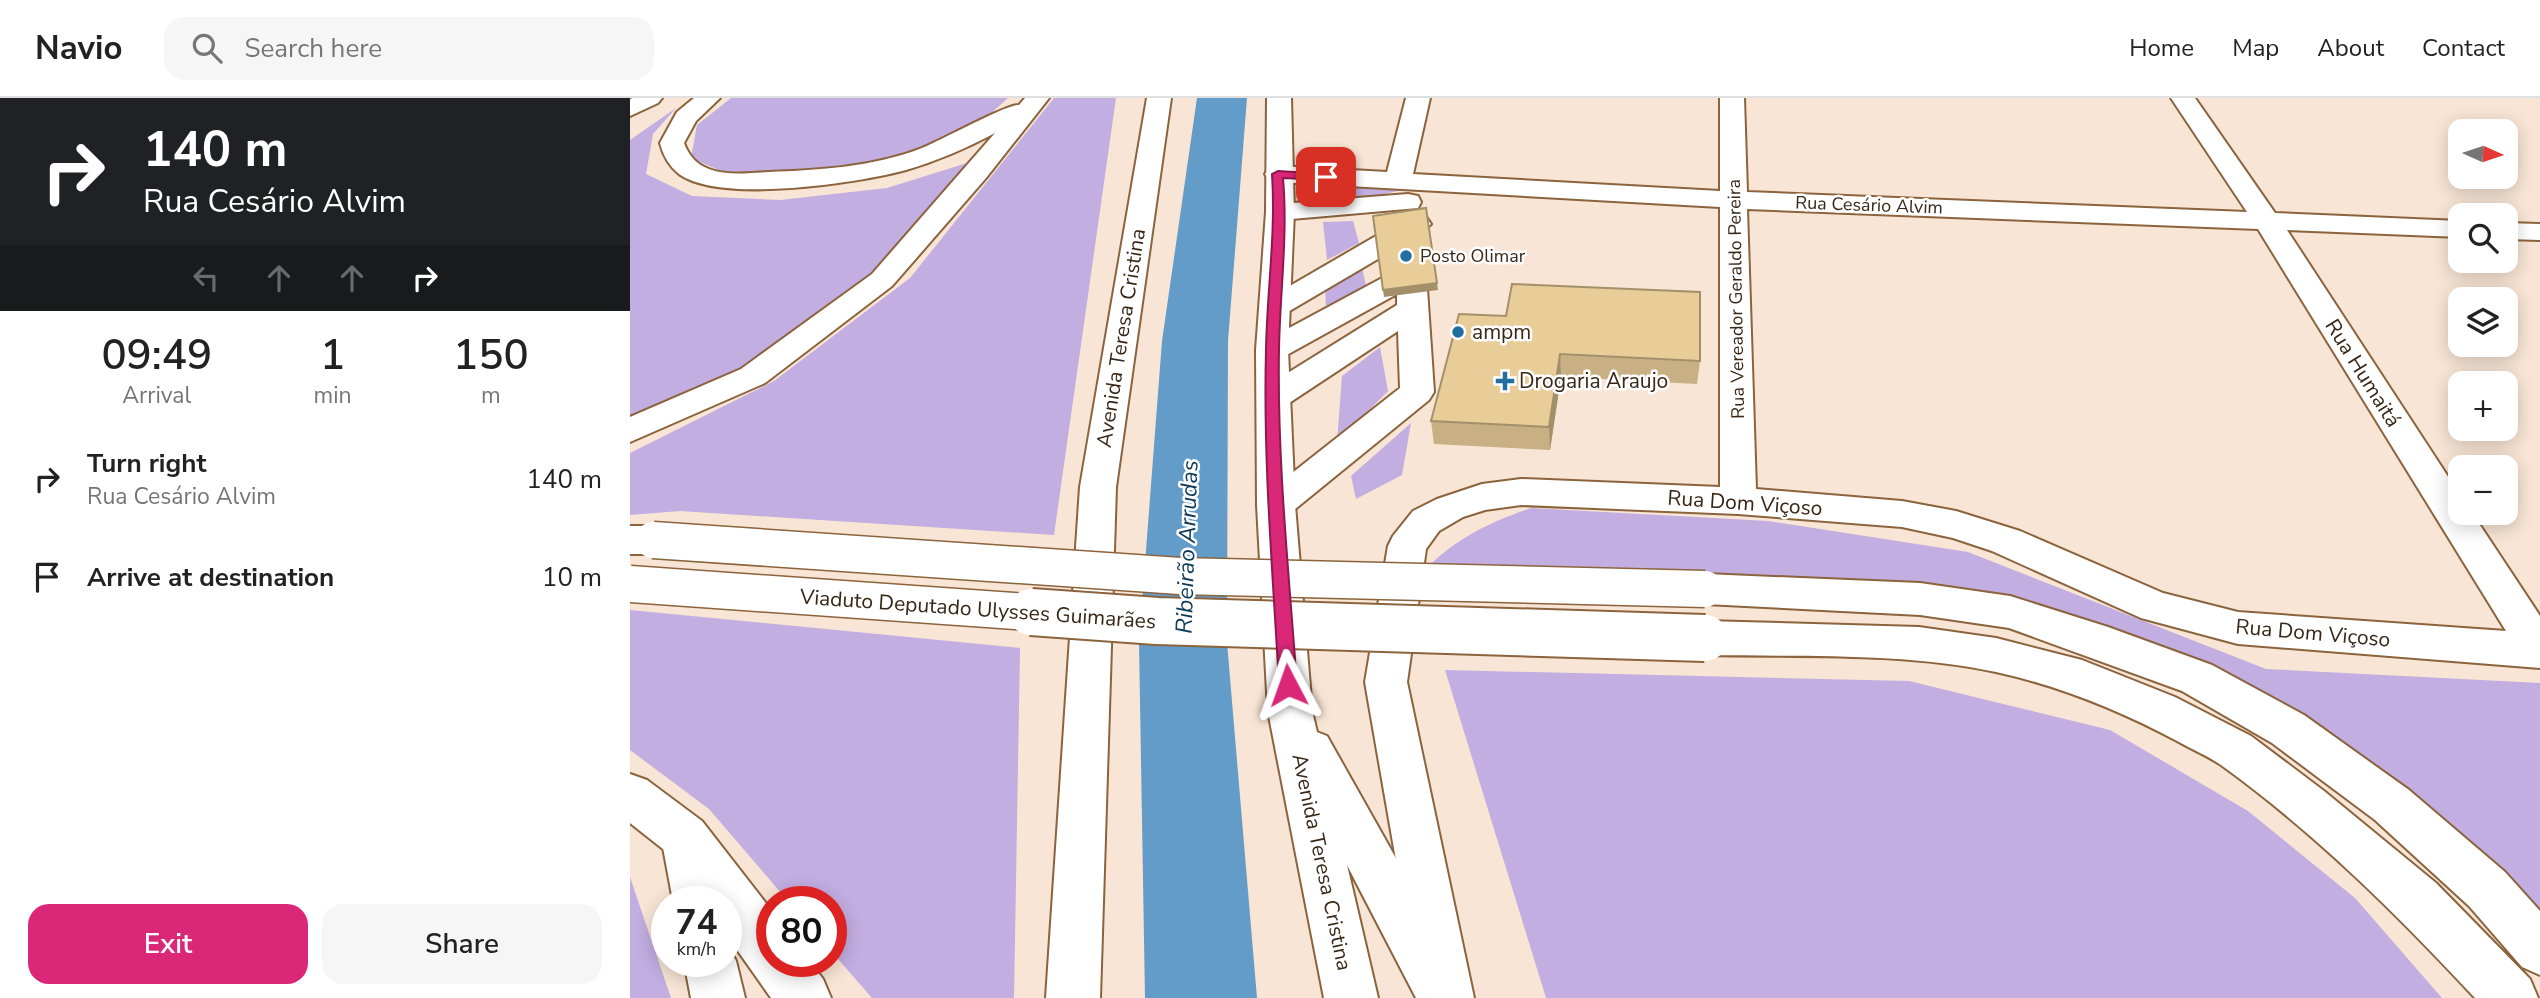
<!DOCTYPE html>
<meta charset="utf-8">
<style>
body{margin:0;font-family:"Nunito Sans",sans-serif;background:#f6f6f6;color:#222;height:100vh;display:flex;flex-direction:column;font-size:26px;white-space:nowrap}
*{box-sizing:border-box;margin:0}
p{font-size:23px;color:#767676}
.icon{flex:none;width:38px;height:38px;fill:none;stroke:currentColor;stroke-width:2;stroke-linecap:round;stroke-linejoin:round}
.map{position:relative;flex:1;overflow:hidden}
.drawer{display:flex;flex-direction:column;background:#fff;width:630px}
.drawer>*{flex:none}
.banner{background:#202124;color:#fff;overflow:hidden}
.needle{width:46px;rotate:93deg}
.controls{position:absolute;left:1818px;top:21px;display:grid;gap:14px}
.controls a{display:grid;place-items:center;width:70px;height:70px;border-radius:14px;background:#fff;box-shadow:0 4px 18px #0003;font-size:35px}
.speed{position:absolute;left:21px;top:788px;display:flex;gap:14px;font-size:35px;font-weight:700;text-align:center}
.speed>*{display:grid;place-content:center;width:91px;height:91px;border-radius:50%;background:#fff;box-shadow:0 4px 18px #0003;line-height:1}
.speed small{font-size:18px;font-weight:400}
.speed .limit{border:10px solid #d22;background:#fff;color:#111}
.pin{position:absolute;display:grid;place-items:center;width:60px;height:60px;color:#fff;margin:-30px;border-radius:14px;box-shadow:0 4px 10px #0006}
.me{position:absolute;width:77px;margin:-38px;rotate:356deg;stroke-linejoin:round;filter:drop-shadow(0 0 5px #0008)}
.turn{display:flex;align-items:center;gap:24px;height:147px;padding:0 28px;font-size:32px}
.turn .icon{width:91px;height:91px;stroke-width:2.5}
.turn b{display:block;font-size:49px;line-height:60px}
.lanes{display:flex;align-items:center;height:66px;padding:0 28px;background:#0003;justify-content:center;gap:35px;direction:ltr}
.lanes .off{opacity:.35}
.eta{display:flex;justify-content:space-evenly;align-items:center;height:119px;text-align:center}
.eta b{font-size:42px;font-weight:600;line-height:49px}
.cta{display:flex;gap:14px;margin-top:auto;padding:14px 28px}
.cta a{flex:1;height:80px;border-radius:21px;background:#db2777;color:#fff;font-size:28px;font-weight:600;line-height:80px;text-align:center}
.cta a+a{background:#f6f6f6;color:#222}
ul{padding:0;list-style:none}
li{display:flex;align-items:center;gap:21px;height:98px;padding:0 28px}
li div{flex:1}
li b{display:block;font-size:26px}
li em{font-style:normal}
header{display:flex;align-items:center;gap:42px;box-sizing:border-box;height:98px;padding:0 35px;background:#fff;border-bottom:2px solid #e0e0e0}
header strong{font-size:33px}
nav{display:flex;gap:38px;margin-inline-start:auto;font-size:24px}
.search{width:490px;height:63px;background:#f6f6f6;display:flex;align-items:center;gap:18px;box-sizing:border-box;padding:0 24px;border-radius:21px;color:#767676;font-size:26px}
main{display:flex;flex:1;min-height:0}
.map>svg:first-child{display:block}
.green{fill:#c2aee1}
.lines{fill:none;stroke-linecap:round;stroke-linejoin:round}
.river{fill:#639cc8;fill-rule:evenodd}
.minor-casing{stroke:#8b633d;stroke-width:4}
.major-casing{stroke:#8b633d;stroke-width:4}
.highway-casing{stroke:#8b633d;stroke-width:4}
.minor{fill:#fff;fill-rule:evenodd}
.major{fill:#fff;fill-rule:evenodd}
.highway{fill:#fff;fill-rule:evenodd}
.major-bridge-far1-casing{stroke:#8b633d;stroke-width:39;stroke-linecap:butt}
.major-bridge-casing{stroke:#8b633d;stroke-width:50;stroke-linecap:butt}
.major-bridge-far1{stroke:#fff;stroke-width:36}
.major-bridge{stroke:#fff;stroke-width:46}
.wall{fill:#c8b084}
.shaded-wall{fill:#a3906b}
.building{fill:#e9cd99;stroke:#a3906b;stroke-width:2}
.route{fill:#db2777;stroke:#8e194d;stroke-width:2}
.poi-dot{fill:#236ea1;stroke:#fff;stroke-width:2.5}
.labels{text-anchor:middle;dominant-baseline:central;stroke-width:5;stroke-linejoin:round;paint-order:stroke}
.far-street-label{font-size:18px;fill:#382717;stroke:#fff}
.far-poi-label{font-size:18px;fill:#382717;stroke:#fff;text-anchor:start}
.poi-label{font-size:21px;fill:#382717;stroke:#fff;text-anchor:start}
.street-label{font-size:21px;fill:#382717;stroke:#fff}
.water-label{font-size:23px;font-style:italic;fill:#0d3a59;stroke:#fff}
</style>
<header>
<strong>Navio</strong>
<div class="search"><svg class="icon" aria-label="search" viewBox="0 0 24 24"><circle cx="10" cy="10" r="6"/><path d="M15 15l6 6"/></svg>Search here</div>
<nav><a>Home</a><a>Map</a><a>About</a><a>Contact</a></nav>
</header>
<main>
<section class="drawer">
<div class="banner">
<div class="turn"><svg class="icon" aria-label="right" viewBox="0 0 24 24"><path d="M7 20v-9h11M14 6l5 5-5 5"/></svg><div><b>140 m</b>Rua Cesário Alvim</div></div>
<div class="lanes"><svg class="icon off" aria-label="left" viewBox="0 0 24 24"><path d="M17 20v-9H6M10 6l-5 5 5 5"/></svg><svg class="icon off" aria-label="ahead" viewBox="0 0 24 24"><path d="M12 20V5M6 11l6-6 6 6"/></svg><svg class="icon off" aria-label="ahead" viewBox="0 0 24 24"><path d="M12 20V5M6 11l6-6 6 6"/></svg><svg class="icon" aria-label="right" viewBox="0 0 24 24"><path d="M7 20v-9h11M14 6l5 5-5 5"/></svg></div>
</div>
<div class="eta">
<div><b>09:49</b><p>Arrival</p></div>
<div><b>1</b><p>min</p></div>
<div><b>150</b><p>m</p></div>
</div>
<ul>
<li><svg class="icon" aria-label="right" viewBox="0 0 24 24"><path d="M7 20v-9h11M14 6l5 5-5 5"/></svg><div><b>Turn right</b><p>Rua Cesário Alvim</p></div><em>140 m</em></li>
<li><svg class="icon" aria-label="arrive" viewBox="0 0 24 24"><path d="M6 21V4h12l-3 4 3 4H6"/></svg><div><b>Arrive at destination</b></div><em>10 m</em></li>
</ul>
<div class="cta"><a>Exit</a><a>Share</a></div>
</section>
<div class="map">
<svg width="1910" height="900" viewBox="0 0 1910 900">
<rect width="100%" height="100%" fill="#f8e5d5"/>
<path class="green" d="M101,0h277l-45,40 -77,25 -90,12 -68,-1 -37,-16 6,-33z
M424,0h62l-62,437 -374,-24 -50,4v-62l144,-72 136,-103z
M46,10l-23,26 -7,40 46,22 88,4 107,-12 80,-25 -94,115 -131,94 -112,50v-282z
M685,86l91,5 -43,10h-44z
M723,123l6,22 -32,17 -4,-38z
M732,170l4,18 -40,20 -1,-18z
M750,249l8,44 -51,52 5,-67z
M781,325l-9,52 -46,24 -5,-23z
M901,410l237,13 200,31 298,117 274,14v236l-281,-211 -201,-81 -630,-60c30,-30 63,-45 103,-59z
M0,512l390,38 -6,350h-142l-41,-47v-50h-43l-79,-92 -79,-59z
M815,572l464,11 201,49 138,81 107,87 87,100h-896z
M0,779l41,121h-41z"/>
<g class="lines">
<path class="river" d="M567,0h50l-19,243 -1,301 30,356h-112l-6,-356 23,-301z"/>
<g class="minor-casing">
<path id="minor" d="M776,0h24l-17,76 307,17v-93h24l3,94 500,20 -76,-114h24l80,115 185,8v16l-173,-7 173,265v18h12l68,103v52l-302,-24 -97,-26 -149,-67 -39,-13 -51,-11 -164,-13 -217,-9 -36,5 -22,7 -24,14 -13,18 -19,133 67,316h-54l-55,-316 23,-136 5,-10 20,-25 24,-12 45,-15 39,-5 199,8v-280l-442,-25 -9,-2 -4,-6 4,-6 9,-2 109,6zM1117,111l511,20 248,402 -268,-19 -75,-19 -143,-62 -64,-20 -54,-10 -146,-12z
M778,96l10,2 3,6 -3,6 -138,12 -10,-2 -4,-6 4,-6 10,-2z
M787,118l10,2 4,6 -11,10 9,7 -3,33 8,118 -5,8 -140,114 -13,4 -13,-4 -6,-9 6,-9 137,-108 -2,-57 -112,74 -12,3 -12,-3 -5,-8 5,-8 135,-84v-11l-114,63 -11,3 -11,-3 -5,-7 5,-7 136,-73 3,-24 -114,67 -11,3 -11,-3 -4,-6 4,-6 143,-83z
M1876,125l34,1v16l-34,-1z"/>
</g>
<g class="major-casing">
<path id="major" d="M3,0h29l-4,5 -28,13v-17z
M0,428h23l14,4 5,10 -5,10 -14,4h-23z
M1075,476l215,9 90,13 98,31 104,38 92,50 105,75 96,82 35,39v64l-18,-8 -53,-61 -94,-86 -103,-77 -90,-52 -173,-63 -89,-13 -215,-11 -14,-4 -6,-11 6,-11z
M1075,523l214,6 77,11 86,22 93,37 76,39 73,55 112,92 94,96 8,19h-63c-78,-84 -161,-166 -254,-233 -13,-9 -28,-15 -42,-23 -58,-31 -119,-56 -183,-70 -94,-20 -195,-15 -291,-17l-15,-5 -6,-12 6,-12z
M56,721l17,7 7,16 13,59h-50l-11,-59 7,-16z
M96,844l10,19 9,37h-54l-7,-37h42z"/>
</g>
<g class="highway-casing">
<path id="highway" d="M64,0h26l-24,23 -12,22c5,13 12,21 25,26 18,7 40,4 59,3 52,-2 105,-5 154,-24 18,-7 87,-45 97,-43l6,-7h24l-63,80 -94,108 -127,97 -135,59v-25l111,-48 131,-95 123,-141c-28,15 -58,28 -89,37 -48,13 -185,34 -227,4 -10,-8 -16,-19 -19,-31l17,-31z
M517,0h24l-55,389 -16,511h-54l34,-511z
M637,0h24l3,114 -6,138 7,155 17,206 5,21 10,4 137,243 8,19h-56l-69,-133 31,133h-54l-56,-287 -11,-206 -1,-155 10,-138z
M0,676l17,6 55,41 70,90v50h37l14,18 8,19h-60l-45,-64v-33h-23l-35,-48 -38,-30z"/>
</g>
<use href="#minor" class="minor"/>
<use href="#major" class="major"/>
<use href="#highway" class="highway"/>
<g class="major-bridge-far1-casing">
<path id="major-bridge-far1" d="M23,442l527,36 525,13
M0,486l426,30"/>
</g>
<g class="major-bridge-casing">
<path id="major-bridge" d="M401,514l126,9 548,17"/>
</g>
<use href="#major-bridge-far1" class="major-bridge-far1"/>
<use href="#major-bridge" class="major-bridge"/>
</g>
<path class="wall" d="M829,216l241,47 -3,23 -136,-7 -11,73 -116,-6 -3,-23z"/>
<path class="shaded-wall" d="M807,185l1,7 -54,7 -1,-7z
M930,256l1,23 -11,73 -1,-23z"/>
<path class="building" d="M796,110l11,75 -54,7 -10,-74z
M882,186l188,8v69l-140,-7 -11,73 -118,-6 28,-107 47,2z"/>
<path class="route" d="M648,73l48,3 5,3 -5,3 -43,-2c5,57 -3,114 -4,171 -2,112 10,225 18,336l-3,6 -6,2 -6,-2 -3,-6c-6,-111 -16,-223 -13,-335 1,-59 10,-117 6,-176z"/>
<g class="poi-dot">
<circle cx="776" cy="158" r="7"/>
<circle cx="828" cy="234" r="7"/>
<path d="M871.5 272.5h7v7h7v7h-7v7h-7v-7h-7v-7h7z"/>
</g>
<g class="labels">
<g class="far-street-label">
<text transform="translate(1239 107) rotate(2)">Rua Cesário Alvim</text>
<text transform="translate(1106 201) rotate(-91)">Rua Vereador Geraldo Pereira</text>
</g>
<g class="far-poi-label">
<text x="790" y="158">Posto Olimar</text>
</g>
<g class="poi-label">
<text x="842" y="234">ampm</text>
<text x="889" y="283">Drogaria Araujo</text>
</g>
<g class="street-label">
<text transform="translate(491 240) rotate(-81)">Avenida Teresa Cristina</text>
<text transform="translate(1733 275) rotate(58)">Rua Humaitá</text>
<text transform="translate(1115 405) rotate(4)">Rua Dom Viçoso</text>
<text transform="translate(348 511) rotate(4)">Viaduto Deputado Ulysses Guimarães</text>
<text transform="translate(1683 535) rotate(5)">Rua Dom Viçoso</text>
<text transform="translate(692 764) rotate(78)">Avenida Teresa Cristina</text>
</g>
<g class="water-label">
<text transform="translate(557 449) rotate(-88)">Ribeirão Arrudas</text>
</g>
</g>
</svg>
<div class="controls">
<a><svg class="needle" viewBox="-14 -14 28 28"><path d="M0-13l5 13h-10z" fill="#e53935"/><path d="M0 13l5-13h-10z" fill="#767676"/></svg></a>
<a><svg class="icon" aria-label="search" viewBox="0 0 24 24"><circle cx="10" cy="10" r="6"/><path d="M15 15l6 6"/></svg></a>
<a><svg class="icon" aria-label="layers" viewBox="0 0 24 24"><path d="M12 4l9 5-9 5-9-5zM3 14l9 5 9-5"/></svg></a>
<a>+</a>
<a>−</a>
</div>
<div class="speed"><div>74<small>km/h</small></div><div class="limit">80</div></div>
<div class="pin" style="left:696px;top:79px;background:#d93025"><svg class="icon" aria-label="arrive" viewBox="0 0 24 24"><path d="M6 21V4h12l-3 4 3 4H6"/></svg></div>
<svg class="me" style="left:658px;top:587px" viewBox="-20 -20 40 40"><path d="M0-17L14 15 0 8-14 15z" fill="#db2777" stroke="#fff" stroke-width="4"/></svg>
</div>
</main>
